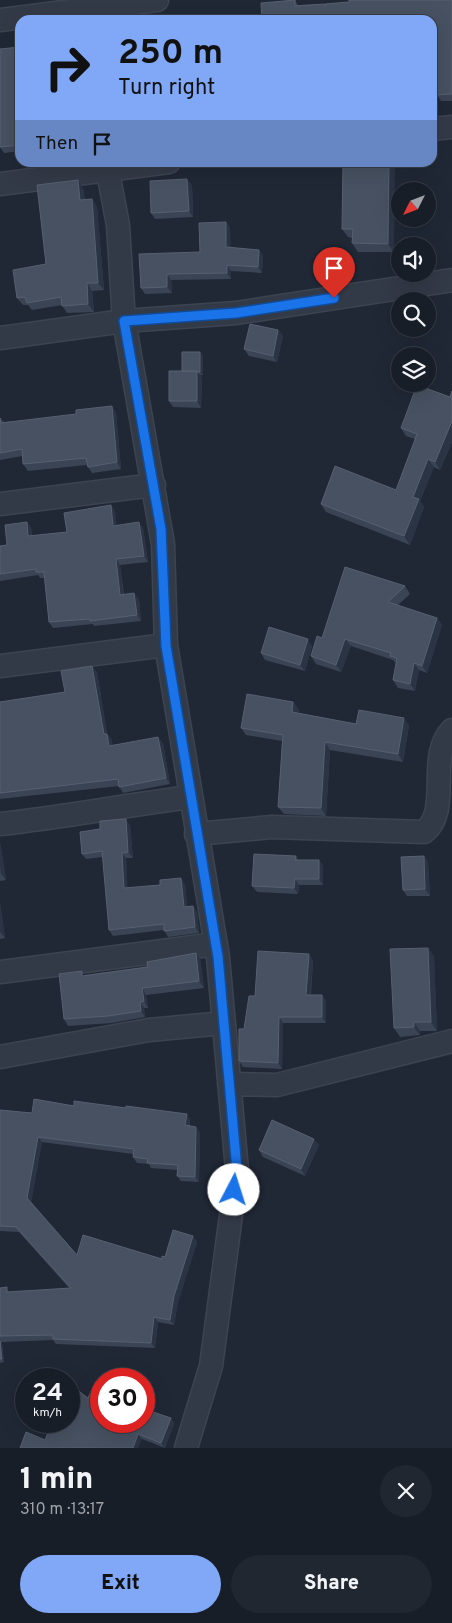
<!DOCTYPE html>
<meta charset="utf-8">
<style>
body{margin:0;font-family:Overpass,sans-serif;background:#212730;color:#f1f3f6;height:100vh;display:flex;flex-direction:column;font-size:19px;white-space:nowrap}
*{box-sizing:border-box;margin:0}
p{font-size:16px;color:#9fa2a8}
.icon{flex:none;width:28px;height:28px;fill:none;stroke:currentColor;stroke-width:2;stroke-linecap:round;stroke-linejoin:round}
.map{position:relative;height:1448px;overflow:hidden}
.sheet{display:flex;flex-direction:column;background:#181e28;flex:1}
.sheet>*{flex:none}
.guide{position:absolute;left:15px;top:15px;width:422px;height:152px;border-radius:15px;box-shadow:0 5px 20px #0002,0 0 0 1px #363c45;background:#80a8f6;color:#111;overflow:hidden}
.needle{width:32px;rotate:228deg}
.buttons{position:absolute;left:391px;top:182px;display:grid;gap:10px}
.buttons a{display:grid;place-items:center;width:45px;height:45px;border-radius:50%;background:#181e28;box-shadow:0 5px 20px #0002,0 0 0 1px #363c45;font-size:25px}
.speed{position:absolute;left:15px;top:1368px;display:flex;gap:10px;font-size:25px;font-weight:700;text-align:center}
.speed>*{display:grid;place-content:center;width:65px;height:65px;border-radius:50%;background:#181e28;box-shadow:0 5px 20px #0002,0 0 0 1px #363c45;line-height:1}
.speed small{font-size:12px;font-weight:400}
.speed .limit{border:8px solid #d22;background:#fff;color:#111}
.pin{position:absolute;display:grid;place-items:center;width:42px;height:42px;color:#fff;margin:-51px -21px;border-radius:50% 50% 50% 0;rotate:-45deg;box-shadow:0 0 5px #0007}
.pin .icon{rotate:45deg}
.me{position:absolute;width:55px;margin:-28px;rotate:5deg;stroke-linejoin:round;filter:drop-shadow(0 0 4px #0008)}
.turn{display:flex;align-items:center;gap:18px;height:105px;padding:0 20px;font-size:22px}
.turn .icon{width:65px;height:65px;stroke-width:2.5}
.turn b{display:block;font-size:35px;line-height:42px}
.then{display:flex;align-items:center;height:48px;padding:0 20px;background:#0003;gap:10px;font-size:19px}
.round{display:grid;place-items:center;flex:none;width:52px;height:52px;border-radius:26px;background:#212730}
.overview{display:flex;align-items:center;justify-content:space-between;height:85px;padding:0 20px}
h1{font-size:30px;font-weight:800;line-height:38px}
.action{display:flex;gap:10px;margin-top:auto;padding:10px 20px}
.action a{flex:1;height:58px;border-radius:30px;background:#80a8f6;color:#111;font-size:20px;font-weight:800;line-height:58px;text-align:center}
.action a+a{background:#212730;color:#f1f3f6}
.map>svg:first-child{display:block}
.lines{fill:none;stroke-linecap:round;stroke-linejoin:round}
.street-casing{stroke:#3d4451;stroke-width:25}
.street{stroke:#333a47;stroke-width:22}
.wall{fill:#3b4455}
.shaded-wall{fill:#2b3444}
.building{fill:#475161;stroke:#576071}
.route-casing{stroke:#114b97;stroke-width:12}
.route{stroke:#1a73e8;stroke-width:9}
</style>
<div class="map">
<svg width="452" height="1448" viewBox="0 0 452 1448">
<rect width="100%" height="100%" fill="#202836"/>
<g class="lines">
<g class="street-casing">
<path id="street" d="M0,20l157,-20
M432,129l20,-2
M106,162l12,63 6,96 39,223 3,101 52,312 19,213 -26,196 -25,82
M0,184l169,-22
M0,338l124,-17 112,-8 216,-33
M0,504l154,-19
M0,666l166,-21
M0,824c64,-7 127,-19 191,-27
M196,834l76,-7 152,5c28,-21 2,-76 28,-102
M0,972l216,-28
M0,1057l149,-27 75,-7
M229,1084l48,1 175,-44"/>
</g>
<use href="#street" class="street"/>
</g>
<path class="wall" d="M295,0l3,5 154,-5v101h-11l-4,-6 -5,1v-76h-170z
M20,47v104l-16,2 -4,-6z
M343,162l51,90h-36l-6,-9v-5l-4,-1 -6,-8z
M192,185l1,32 -38,2 -4,-6z
M83,188l2,12 7,-1 5,8 7,83 -12,1 2,21 -27,1 -5,-8 -30,5 -4,-5h-5l-6,-7 29,-34z
M226,222l4,6v19l29,3 4,6 -1,17 -31,-2v8l-60,1 1,13 -27,1 -4,-6 59,-36z
M278,330l5,6 -6,26 -28,-6 -5,-7z
M203,355v20h-3l2,3 -1,30 -28,-1 -4,-6 13,-30z
M452,391v51l-12,28 -6,-3 -14,34 4,6 -14,38 -84,-33 -5,-8 75,-14 19,-51 -9,-3 -5,-8 49,-31z
M116,412l5,57 -29,4 -4,-6 -1,-2 -59,6 -5,-7 -1,-8 -22,4v-42l4,4z
M111,505l4,6 1,14 27,3 5,34 -28,3 4,29 15,5 2,22 -47,5 -1,-2 -40,4 -4,-6 -5,-44h-4l-2,-3 -38,6v-35l7,-1 24,-18 1,9 35,-4z
M405,586l5,8 -12,11 39,13 5,7 -15,48 -8,-3 -4,21 -17,-3 -5,-8 3,-17 -3,-3 -42,-14 -10,26 -25,-8 -5,-8 11,-18z
M312,646l-7,25 -40,-11 -4,-7z
M97,672l10,62 5,6v5l51,-2 7,41 -47,9 -4,-7 -119,13v-97l65,-10z
M293,702l6,8 -1,3 58,11 53,1 -6,37 -73,-12 -4,66 -42,-2 -6,-7 4,-66 -36,-6 -5,-7z
M130,825l3,33h-7l1,30 58,-4 2,22h6l4,6 2,21 -31,4 -4,-7 -51,6 -4,-6 -6,-73 -17,2 -4,-5z
M0,842l6,38 -6,1z
M296,856l2,4h21l4,6v19h-24l-1,9 -41,-2 -5,-6z
M424,856l4,6 2,34h-23l-4,-6z
M0,903l5,35 -5,1z
M428,948l6,9 3,74h-17v4l-20,2 -6,-9z
M200,959l4,29 -58,7 2,13h-4l1,9 -33,6 -44,3 -4,-7 21,-44z
M313,960l-2,35h11l4,6v22h-43l-1,46 -39,-2 -4,-6 5,-32 11,-33z
M74,1106l116,14v6l10,6 -1,50 -18,-1 -4,-5v-6l-26,-2 -2,-4 -12,-1 -4,-6v-3l-91,-12 -11,60 46,53 85,4 31,-23 4,6 -19,60 -4,23 -16,-3 -3,26 -99,-4 -3,-4 -52,2 1,1 2,19 -4,1v-75l10,4 60,-3 -51,-57 -19,-1v-121l32,3z
M319,1145l-14,31 -42,-19 -4,-7z
M88,1398l13,23 70,-3 3,6 -9,24 -23,-9 -97,1z"/>
<path class="shaded-wall" d="M389,162h6l-1,90 -6,-8z
M187,179l5,6 1,32 -4,-6z
M78,180l5,8 3,20 -6,-8z
M92,199l5,8 7,83 -6,-7z
M226,222l4,6 1,25 -5,-6z
M259,250l4,6 -1,17 -4,-6z
M227,265l4,6v8l-4,-6z
M167,274l4,6 1,13 -5,-6z
M87,283l5,8 2,21 -6,-8z
M278,330l5,6 -6,26 -4,-6z
M200,352l3,3v20l-3,-3z
M197,371l5,7 -1,30 -4,-7z
M112,406l4,6 5,57 -4,-7z
M452,421v21l-12,28 -5,-8z
M428,459l6,8 -14,34 4,6 -14,38 -6,-9 9,-39z
M111,505l4,6 2,20 -4,-5z
M27,522l4,5 1,15 -4,-6z
M139,522l4,6 5,34 -4,-6z
M116,559l4,6 4,36 -4,-6z
M134,593l5,6 2,22 -4,-6z
M437,618l5,7 -15,48 -5,-7z
M308,639l4,7 -7,25 -5,-6z
M345,639l6,7 -10,26 -5,-7z
M414,663l5,7 -4,21 -5,-7z
M92,666l5,6 11,67 -1,-5 5,6 1,12 -4,-6 -5,-12z
M293,702l6,8 -2,10 -5,-8z
M404,718l5,7 -6,37 -5,-8z
M158,737l5,6 7,41 -4,-6z
M325,742l5,8 -4,66 -5,-8z
M126,819l4,6 3,33 -5,-6z
M0,842l6,38 -5,-6 -1,-8z
M122,853l4,5 2,36 -4,-6z
M424,856l4,6 2,34 -5,-7z
M319,860l4,6v19l-4,-6z
M181,878l4,6 3,28 -4,-5z
M295,879l4,6 -1,9 -4,-6z
M0,903l5,35 -5,-6z
M193,906l4,6 2,21 -4,-6z
M428,948l6,9 3,74 -6,-9z
M196,953l4,6 4,29 -5,-7z
M309,954l4,6 -3,41 -4,-6z
M142,988l4,7 2,13 -4,-7z
M322,995l4,6v22l-4,-6z
M140,1002l4,6 1,9 -4,-6z
M279,1017l4,6 -1,46 -4,-6z
M414,1022l6,9v4l-6,-8z
M187,1114l3,6 -1,11 -4,-6z
M196,1127l4,5 -1,50 -4,-5z
M38,1137l4,5 -11,61 -4,-5z
M314,1139l5,6 -14,31 -4,-7z
M193,1236l4,6 -19,60 -4,23 -4,-5 4,-24z
M154,1317l4,5 -3,26 -4,-5z
M0,1340l2,3 2,19 -2,-3z
M171,1418l3,6 -9,24 -4,-5z
M138,1434l4,5 -4,9h-5z"/>
<path class="building" d="M295,0v6l29,-2 1,2v-2l24,-2v-2h103v94l-16,1v-6h-4v-69h-170l-1,-17z
M20,47v98l-20,2v-98z
M343,162h46l-1,82 -36,-1 1,-14h-11z
M187,179l2,32 -38,2 -1,-32z
M78,180l2,20 12,-1 6,84h-11l1,21 -26,2 -1,-9 -34,6 -2,-6 -8,1 -4,-28 33,-6 -9,-79z
M226,222v25l33,3 -1,17 -31,-2v8l-60,1v13l-26,1 -2,-34 61,-2 -1,-29z
M250,324l28,6 -5,26 -29,-7z
M182,352h18v20l-18,-1z
M169,371h28v30h-28z
M417,385l33,12 2,-6v30l-17,41 -7,-3 -15,38 6,2 -15,37 -83,-32 14,-38 61,24 21,-56 -16,-6z
M112,406l5,56 -29,5 -2,-9 -63,6 -1,-15 -22,4v-35l1,5 75,-9v-4z
M111,505l2,21 26,-4 5,34 -28,3 4,36 14,-2 3,22 -47,6v-2l-41,3 -5,-50h-8v-3l-36,5v-28l7,-1 -2,-20 22,-3 1,14 39,-4 -3,-19z
M345,567l60,19 -17,16 49,16 -15,48 -8,-3 -4,21 -17,-4 4,-22 -7,-2 1,-3 -46,-14 -9,26 -25,-9 6,-20 5,2z
M269,627l39,12 -8,26 -39,-12z
M92,666l12,68h3l2,12 49,-9 8,41 -47,9 -1,-8 -118,14v-91l65,-10 -4,-21z
M247,694l46,8 -1,10 64,12 3,-14 45,8 -6,36 -73,-12 -4,66 -43,-1 5,-72 -42,-7z
M126,819l2,33 -6,1 2,35 36,-3v-5l21,-2 3,29 9,-1 2,21 -31,4v-7l-55,6 -7,-79 -20,3 -2,-22 20,-3v-8z
M254,854l42,2 -1,4h24v19h-24l-1,9 -42,-2z
M424,856l1,33 -22,1 -2,-33z
M428,948l3,74h-17v5l-20,1 -4,-79z
M258,951l51,3 -3,41h16v22h-43l-1,46 -39,-2v-32h5l5,-33h6z
M196,953l3,28 -57,7 2,13 -4,1 1,9 -33,5 -44,3 -5,-45 23,-3v5l66,-9 -1,-5z
M34,1099l40,7v-5l52,7v-2l61,8 -2,11 11,2 -1,50 -18,-1 1,-11 -31,-2 1,-4 -15,-2 1,-8 -96,-12 -11,61 50,57 6,-20 79,24v-3l3,1 8,-27 20,6 -19,60 -4,24 -16,-3 -3,26 -98,-4v-4l-53,1v-48l7,-1v5l64,-4 -55,-61 -16,-1v-116l32,3z
M272,1120l42,19 -13,30 -42,-19z
M0,1341l2,18h-2z
M69,1384l19,14 3,-7 10,5v25h43v-12l27,9 -10,25 -23,-9 -5,14h-113l6,-16 19,8 8,-19h16z"/>
<g class="lines">
<g class="route-casing">
<path id="route" d="M234,1190l3,-20 -19,-213 -52,-311 -5,-117 -37,-208 112,-8 98,-15"/>
</g>
<use href="#route" class="route"/>
</g>
</svg>
<div class="buttons">
<a><svg class="needle" viewBox="-14 -14 28 28"><path d="M0-13l5 13h-10z" fill="#e53935"/><path d="M0 13l5-13h-10z" fill="#9fa2a8"/></svg></a>
<a><svg class="icon" aria-label="sound" viewBox="0 0 24 24"><path d="M4 9h4l5-4v14l-5-4H4zM17 9q2 3 0 6"/></svg></a>
<a><svg class="icon" aria-label="search" viewBox="0 0 24 24"><circle cx="10" cy="10" r="6"/><path d="M15 15l6 6"/></svg></a>
<a><svg class="icon" aria-label="layers" viewBox="0 0 24 24"><path d="M12 4l9 5-9 5-9-5zM3 14l9 5 9-5"/></svg></a>
</div>
<div class="speed"><div>24<small>km/h</small></div><div class="limit">30</div></div>
<div class="pin" style="left:334px;top:298px;background:#d93025"><svg class="icon" aria-label="arrive" viewBox="0 0 24 24"><path d="M6 21V4h12l-3 4 3 4H6"/></svg></div>
<svg class="me" style="left:234px;top:1190px" viewBox="-20 -20 40 40"><circle r="19" fill="#fff"/><path d="M0-13L10 11 0 6-10 11z" fill="#1a73e8"/></svg>
<div class="guide">
<div class="turn"><svg class="icon" aria-label="right" viewBox="0 0 24 24"><path d="M7 20v-9h11M14 6l5 5-5 5"/></svg><div><b>250 m</b>Turn right</div></div>
<div class="then">Then<svg class="icon" aria-label="arrive" viewBox="0 0 24 24"><path d="M6 21V4h12l-3 4 3 4H6"/></svg></div>
</div>
</div>
<section class="sheet">
<div class="overview"><div><h1>1 min</h1><p>310 m · 13:17</p></div><a class="round"><svg class="icon" aria-label="close" viewBox="0 0 24 24"><path d="M6 6l12 12M18 6L6 18"/></svg></a></div>
<div class="action"><a>Exit</a><a>Share</a></div>
</section>
